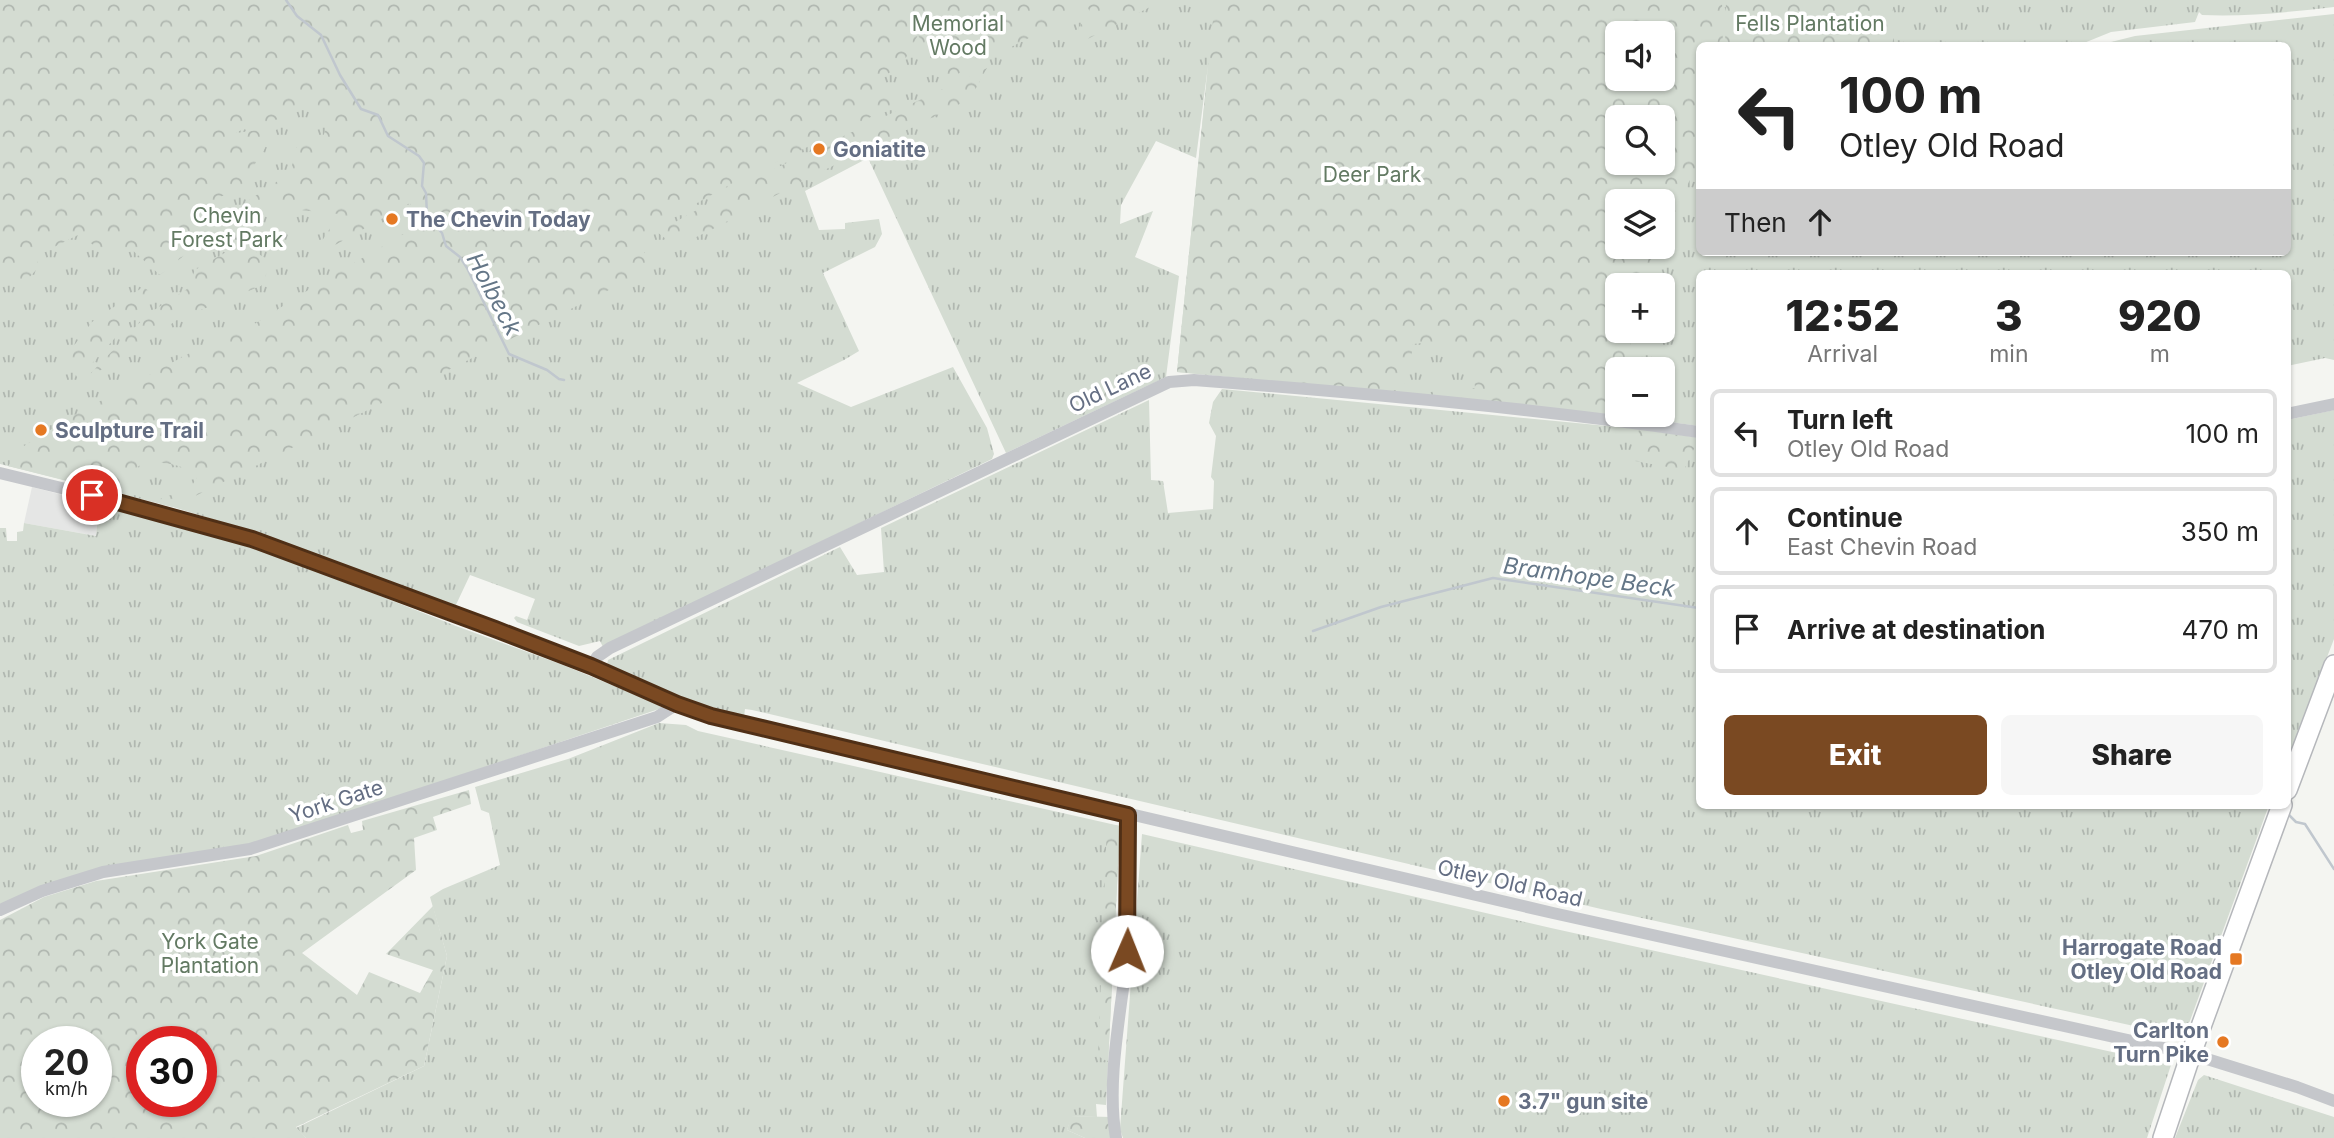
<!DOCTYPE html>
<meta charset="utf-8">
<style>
body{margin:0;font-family:Inter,sans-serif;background:#f6f6f6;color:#222;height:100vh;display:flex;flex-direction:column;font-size:26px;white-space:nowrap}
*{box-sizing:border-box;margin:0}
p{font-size:23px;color:#767676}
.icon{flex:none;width:38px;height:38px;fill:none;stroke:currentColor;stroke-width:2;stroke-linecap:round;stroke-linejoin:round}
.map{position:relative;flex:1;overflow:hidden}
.sheet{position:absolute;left:1696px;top:270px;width:595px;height:539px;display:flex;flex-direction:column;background:#fff;border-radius:10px;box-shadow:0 2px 5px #0004}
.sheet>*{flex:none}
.top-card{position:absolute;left:1696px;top:42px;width:595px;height:214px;border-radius:10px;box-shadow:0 2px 5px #0004;background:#fff;color:#222;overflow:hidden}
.controls{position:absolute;left:1605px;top:21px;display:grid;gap:14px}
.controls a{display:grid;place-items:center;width:70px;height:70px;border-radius:10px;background:#fff;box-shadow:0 2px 5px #0004;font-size:35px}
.speed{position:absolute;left:21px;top:1026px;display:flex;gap:14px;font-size:35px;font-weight:700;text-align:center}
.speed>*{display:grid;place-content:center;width:91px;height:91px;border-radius:50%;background:#fff;box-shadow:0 2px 5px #0004;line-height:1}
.speed small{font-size:18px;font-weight:400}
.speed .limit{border:10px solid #d22;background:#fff;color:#111}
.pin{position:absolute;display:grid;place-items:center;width:60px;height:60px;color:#fff;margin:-30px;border:4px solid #fff;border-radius:50%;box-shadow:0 2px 7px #0007}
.me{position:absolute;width:77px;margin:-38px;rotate:1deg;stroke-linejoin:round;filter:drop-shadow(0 0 5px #0008)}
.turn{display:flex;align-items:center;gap:24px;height:147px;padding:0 28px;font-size:32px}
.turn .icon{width:91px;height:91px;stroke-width:2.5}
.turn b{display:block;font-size:49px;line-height:60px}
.then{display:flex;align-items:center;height:66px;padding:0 28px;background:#0003;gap:14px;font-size:26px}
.eta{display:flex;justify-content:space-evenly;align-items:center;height:119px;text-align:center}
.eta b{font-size:42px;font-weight:800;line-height:49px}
.action{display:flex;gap:14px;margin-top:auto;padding:14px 28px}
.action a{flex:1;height:80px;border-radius:10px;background:#7a4922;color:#fff;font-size:28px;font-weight:800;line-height:80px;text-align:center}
.action a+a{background:#f6f6f6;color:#222}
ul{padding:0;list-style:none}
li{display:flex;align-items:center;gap:21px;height:88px;margin:0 14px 10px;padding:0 14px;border:4px solid #e0e0e0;border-radius:10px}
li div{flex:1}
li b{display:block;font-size:26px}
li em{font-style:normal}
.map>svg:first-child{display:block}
.built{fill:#e5e6e5}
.grass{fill:url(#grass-tufts);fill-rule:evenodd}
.forest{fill:url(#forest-crowns);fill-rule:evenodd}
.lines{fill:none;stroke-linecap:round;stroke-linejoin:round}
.stream{stroke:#c0c7ce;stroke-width:2.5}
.highway-casing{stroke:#b5b7bb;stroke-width:22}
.minor{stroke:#c5c7cb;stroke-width:12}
.highway{stroke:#fff;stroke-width:19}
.route-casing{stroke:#4f2f16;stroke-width:18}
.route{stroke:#7a4922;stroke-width:12}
.poi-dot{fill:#e57822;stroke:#fff;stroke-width:2.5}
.labels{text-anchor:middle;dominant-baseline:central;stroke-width:7;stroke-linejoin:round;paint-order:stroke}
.park-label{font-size:21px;fill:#637a63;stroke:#fff}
.poi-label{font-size:21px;font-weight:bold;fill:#646e83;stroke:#fff;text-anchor:start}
.street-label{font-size:21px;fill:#646e83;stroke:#fff}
.water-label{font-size:23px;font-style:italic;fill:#647687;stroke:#fff}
</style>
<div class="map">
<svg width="2334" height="1138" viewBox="0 0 2334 1138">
<defs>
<pattern id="grass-tufts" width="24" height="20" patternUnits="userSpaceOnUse" patternTransform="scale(1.75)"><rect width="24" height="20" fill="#d4dcd2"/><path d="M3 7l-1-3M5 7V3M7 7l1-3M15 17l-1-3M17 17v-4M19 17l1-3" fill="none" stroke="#b0b7b0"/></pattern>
<pattern id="forest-crowns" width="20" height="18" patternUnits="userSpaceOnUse" patternTransform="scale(1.75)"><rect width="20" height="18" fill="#d4dcd2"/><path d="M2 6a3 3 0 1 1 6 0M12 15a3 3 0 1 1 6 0" fill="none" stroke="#b0b7b0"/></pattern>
</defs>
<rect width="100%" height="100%" fill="#f4f5f1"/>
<path class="built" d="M32,487l54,14 13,5 -3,30 -72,-13z"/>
<path class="grass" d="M0,0h2334v7c-44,5 -88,10 -132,8l-3,-3 -4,10 -84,10 -32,13 -380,1v206h588v-206l-188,-1 36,-9 199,-22v346l-9,-2 -38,8v-93h-588v153l-82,-11h45v-46h-45v46l-440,-43 31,-306 -12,92 -40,-17 -35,64 -1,19 33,-13 -18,46 44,19 -13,101 -160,76 -138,-295 -63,33 14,39 26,-1v-6l34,-4 3,15 -7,13 -52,26 36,78 -15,9 -47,23 54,24 102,-40 34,61 7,26 -2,5 -389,188 -3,-6 -21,5 -62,-24 -3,-4 2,-2 11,4 8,-21 -65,-24 -16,34 -203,-78 -78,-24 -173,-43zM1617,33h45v46h-45zM1617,117h45v46h-45zM1617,201h45v46h-45zM1617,285h45v46h-45z
M1222,389l417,40 60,9v367h570l-85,232 -583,-128 -849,-199 -7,-1 -1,8 -34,-6 -103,-46 1,-5 232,-113 17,28 27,-3 -3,-44 268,-128 2,80 12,1 5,32 45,-4 1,-28 -3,-4 5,-41 -7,-13 4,-21z
M2334,410v229l-47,122v-341z
M99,506l130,33 40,13 187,74 107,39 95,39 4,4 -410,137 -163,29 -89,30v-376h6l1,13h10v-9l6,-1 1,-8 72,13z
M659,723l27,2 12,6 422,95 -14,279 -10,-1 1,13 -25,-1 -5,14 18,8h-779l-10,-10 128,-62 23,-110 -17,-59 13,-8 57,-24 -11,-52 -8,-3 -6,-23 93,-28z
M1142,834l409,94 620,137 -24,73h-1024l-3,-9z
M2204,1075l130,42v21h-159l23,-58z"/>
<path class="forest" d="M0,0h1172l-22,7 -74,38 3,-18 12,-13 -3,-6 -146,74 -24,-47 -17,32 -22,11 15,28 -152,72 -106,59 17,31 -480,239 -13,-3v-5l30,-11 7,-10c-8,-14 -44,-19 -58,-12 -10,6 -13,19 -17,29l-114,-29 16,-20 54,-33 138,-74 37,-14 68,-43 100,-58 -11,-21 -91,51 -4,-2 24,-38 -96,-10 47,-31 9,-34 24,-2 6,-17 -11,-11 -2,-17 -26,24 -45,12 -9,5 42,-6 -38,61 -20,9 -17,43 -43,35 -30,-27 -26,6 -24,-20 -42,21v13l-16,17 -22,1z
M1215,0h507l1,45 -24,1v114l-36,78 -1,-37h-45v46h43l-12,38h-31v46h17l-4,15v23h-13v46l-185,-19 3,-6 40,-2 -2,-27 -31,-20 -29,3 -5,36 -11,10 -5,-2 -1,3 -214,-19zM1617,33h45v46h-45zM1617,117h45v46h-45z
M1726,0h167l1,45h-169z
M987,68l-17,31 -162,79 -97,52 -23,11 -22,-2 -9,-7 94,-52z
M257,239l-2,12 16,12 -10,23 -83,33 -61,45 -27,10 58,-60 39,-25 8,-19 45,-26z
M143,287l6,4 -16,27 -55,61 -12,-23 26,-34z
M1639,429l60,9 -15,32 -49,-9z
M469,790l2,14 -38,13 4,13 -23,8 2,32 -114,83 55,42 12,-23 51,21 13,-23 -47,-16 47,-48 14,50 -23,110 -128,61 10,11h-306v-218l44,-23 52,-16 160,-25 92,-31 3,8 12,-3 -1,-9zM96,1041v60h-59v-60zM201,1041v60h-59v-60z
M1107,824l13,2 -12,236 -10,-6z
M1071,1116l40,1 2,21h-28l-18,-8z"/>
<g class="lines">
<path class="stream" d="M286,0l11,16 24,19 19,40 21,34 17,6 10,21 31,20 5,7 -2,23 4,7 1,23 15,17 4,13 14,11 7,11 42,86 38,16 12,9 5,1
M1313,631l68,-24 112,-29 206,30
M2287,813l9,9 9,2 29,45"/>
<g class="highway-casing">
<path id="highway" d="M2287,790l47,-125
M2163,1138l28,-84 91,-249"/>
</g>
<path class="minor" d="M2287,414l47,-10
M0,473l115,28 137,38 243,90 96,37 86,38 34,12 842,197 638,141 106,33 37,14
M591,666l6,-9 13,-9 559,-266 25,-2c169,13 338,28 505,52
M0,910l42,-19 61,-19 147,-23 407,-132 20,-13
M1116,1138c-10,-56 5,-125 11,-182 4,-47 1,-94 1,-141"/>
<use href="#highway" class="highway"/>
</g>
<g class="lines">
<g class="route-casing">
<path id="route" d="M92,495l160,44 243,90 96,37 86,38 34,12 417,99 -1,136"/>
</g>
<use href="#route" class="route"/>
</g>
<g class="poi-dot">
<circle cx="819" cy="149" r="7"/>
<circle cx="392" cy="219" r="7"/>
<circle cx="41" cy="430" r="7"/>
<rect x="2229" y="952" width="14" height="14" rx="3.5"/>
<circle cx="2223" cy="1042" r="7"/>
<circle cx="1504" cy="1101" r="7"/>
</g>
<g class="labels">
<g class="park-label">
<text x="958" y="23">Memorial<tspan x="958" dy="24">Wood</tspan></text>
<text x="1810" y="23">Fells Plantation</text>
<text x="1372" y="174">Deer Park</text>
<text x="227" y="215">Chevin<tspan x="227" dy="24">Forest Park</tspan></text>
<text x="210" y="941">York Gate<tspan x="210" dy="24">Plantation</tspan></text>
</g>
<g class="poi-label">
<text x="833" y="149">Goniatite</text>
<text x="406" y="219">The Chevin Today</text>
<text x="55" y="430">Sculpture Trail</text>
<text x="2222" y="947" text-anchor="end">Harrogate Road<tspan x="2222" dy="24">Otley Old Road</tspan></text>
<text x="2209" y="1030" text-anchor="end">Carlton<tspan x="2209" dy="24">Turn Pike</tspan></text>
<text x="1518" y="1101">3.7" gun site</text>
</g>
<g class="street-label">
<text transform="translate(1110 388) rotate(-25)">Old Lane</text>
<text transform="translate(336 801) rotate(-18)">York Gate</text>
<text transform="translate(1510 883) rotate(13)">Otley Old Road</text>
</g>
<g class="water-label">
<text transform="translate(494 294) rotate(62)">Holbeck</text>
<text transform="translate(1589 577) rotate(8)">Bramhope Beck</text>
</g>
</g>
</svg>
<div class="controls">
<a><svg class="icon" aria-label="sound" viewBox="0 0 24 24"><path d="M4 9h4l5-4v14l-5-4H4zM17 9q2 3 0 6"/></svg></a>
<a><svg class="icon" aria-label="search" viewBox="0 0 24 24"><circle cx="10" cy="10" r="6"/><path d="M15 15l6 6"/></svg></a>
<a><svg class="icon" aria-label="layers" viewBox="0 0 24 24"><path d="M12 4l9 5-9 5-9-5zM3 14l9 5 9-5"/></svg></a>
<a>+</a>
<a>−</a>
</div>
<div class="speed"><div>20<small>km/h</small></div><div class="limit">30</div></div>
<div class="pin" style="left:92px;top:495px;background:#d93025"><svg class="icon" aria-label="arrive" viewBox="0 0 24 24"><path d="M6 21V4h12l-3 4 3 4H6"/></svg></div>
<svg class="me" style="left:1127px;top:951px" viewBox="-20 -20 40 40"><circle r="19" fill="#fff"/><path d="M0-13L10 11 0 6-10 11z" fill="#7a4922"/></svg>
<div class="top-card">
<div class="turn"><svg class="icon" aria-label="left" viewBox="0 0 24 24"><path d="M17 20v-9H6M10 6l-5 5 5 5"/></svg><div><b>100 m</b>Otley Old Road</div></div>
<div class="then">Then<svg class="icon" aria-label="ahead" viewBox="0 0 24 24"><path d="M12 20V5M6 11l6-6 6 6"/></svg></div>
</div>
<section class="sheet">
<div class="eta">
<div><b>12:52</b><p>Arrival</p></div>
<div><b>3</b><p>min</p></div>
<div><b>920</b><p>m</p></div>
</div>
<ul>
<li><svg class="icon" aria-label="left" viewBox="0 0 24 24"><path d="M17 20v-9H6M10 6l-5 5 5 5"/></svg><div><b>Turn left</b><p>Otley Old Road</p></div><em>100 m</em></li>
<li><svg class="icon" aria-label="ahead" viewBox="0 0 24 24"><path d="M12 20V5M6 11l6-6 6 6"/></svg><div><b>Continue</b><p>East Chevin Road</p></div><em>350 m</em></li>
<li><svg class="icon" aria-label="arrive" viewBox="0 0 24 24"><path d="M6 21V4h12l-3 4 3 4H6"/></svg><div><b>Arrive at destination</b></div><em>470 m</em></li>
</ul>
<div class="action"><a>Exit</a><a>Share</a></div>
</section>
</div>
